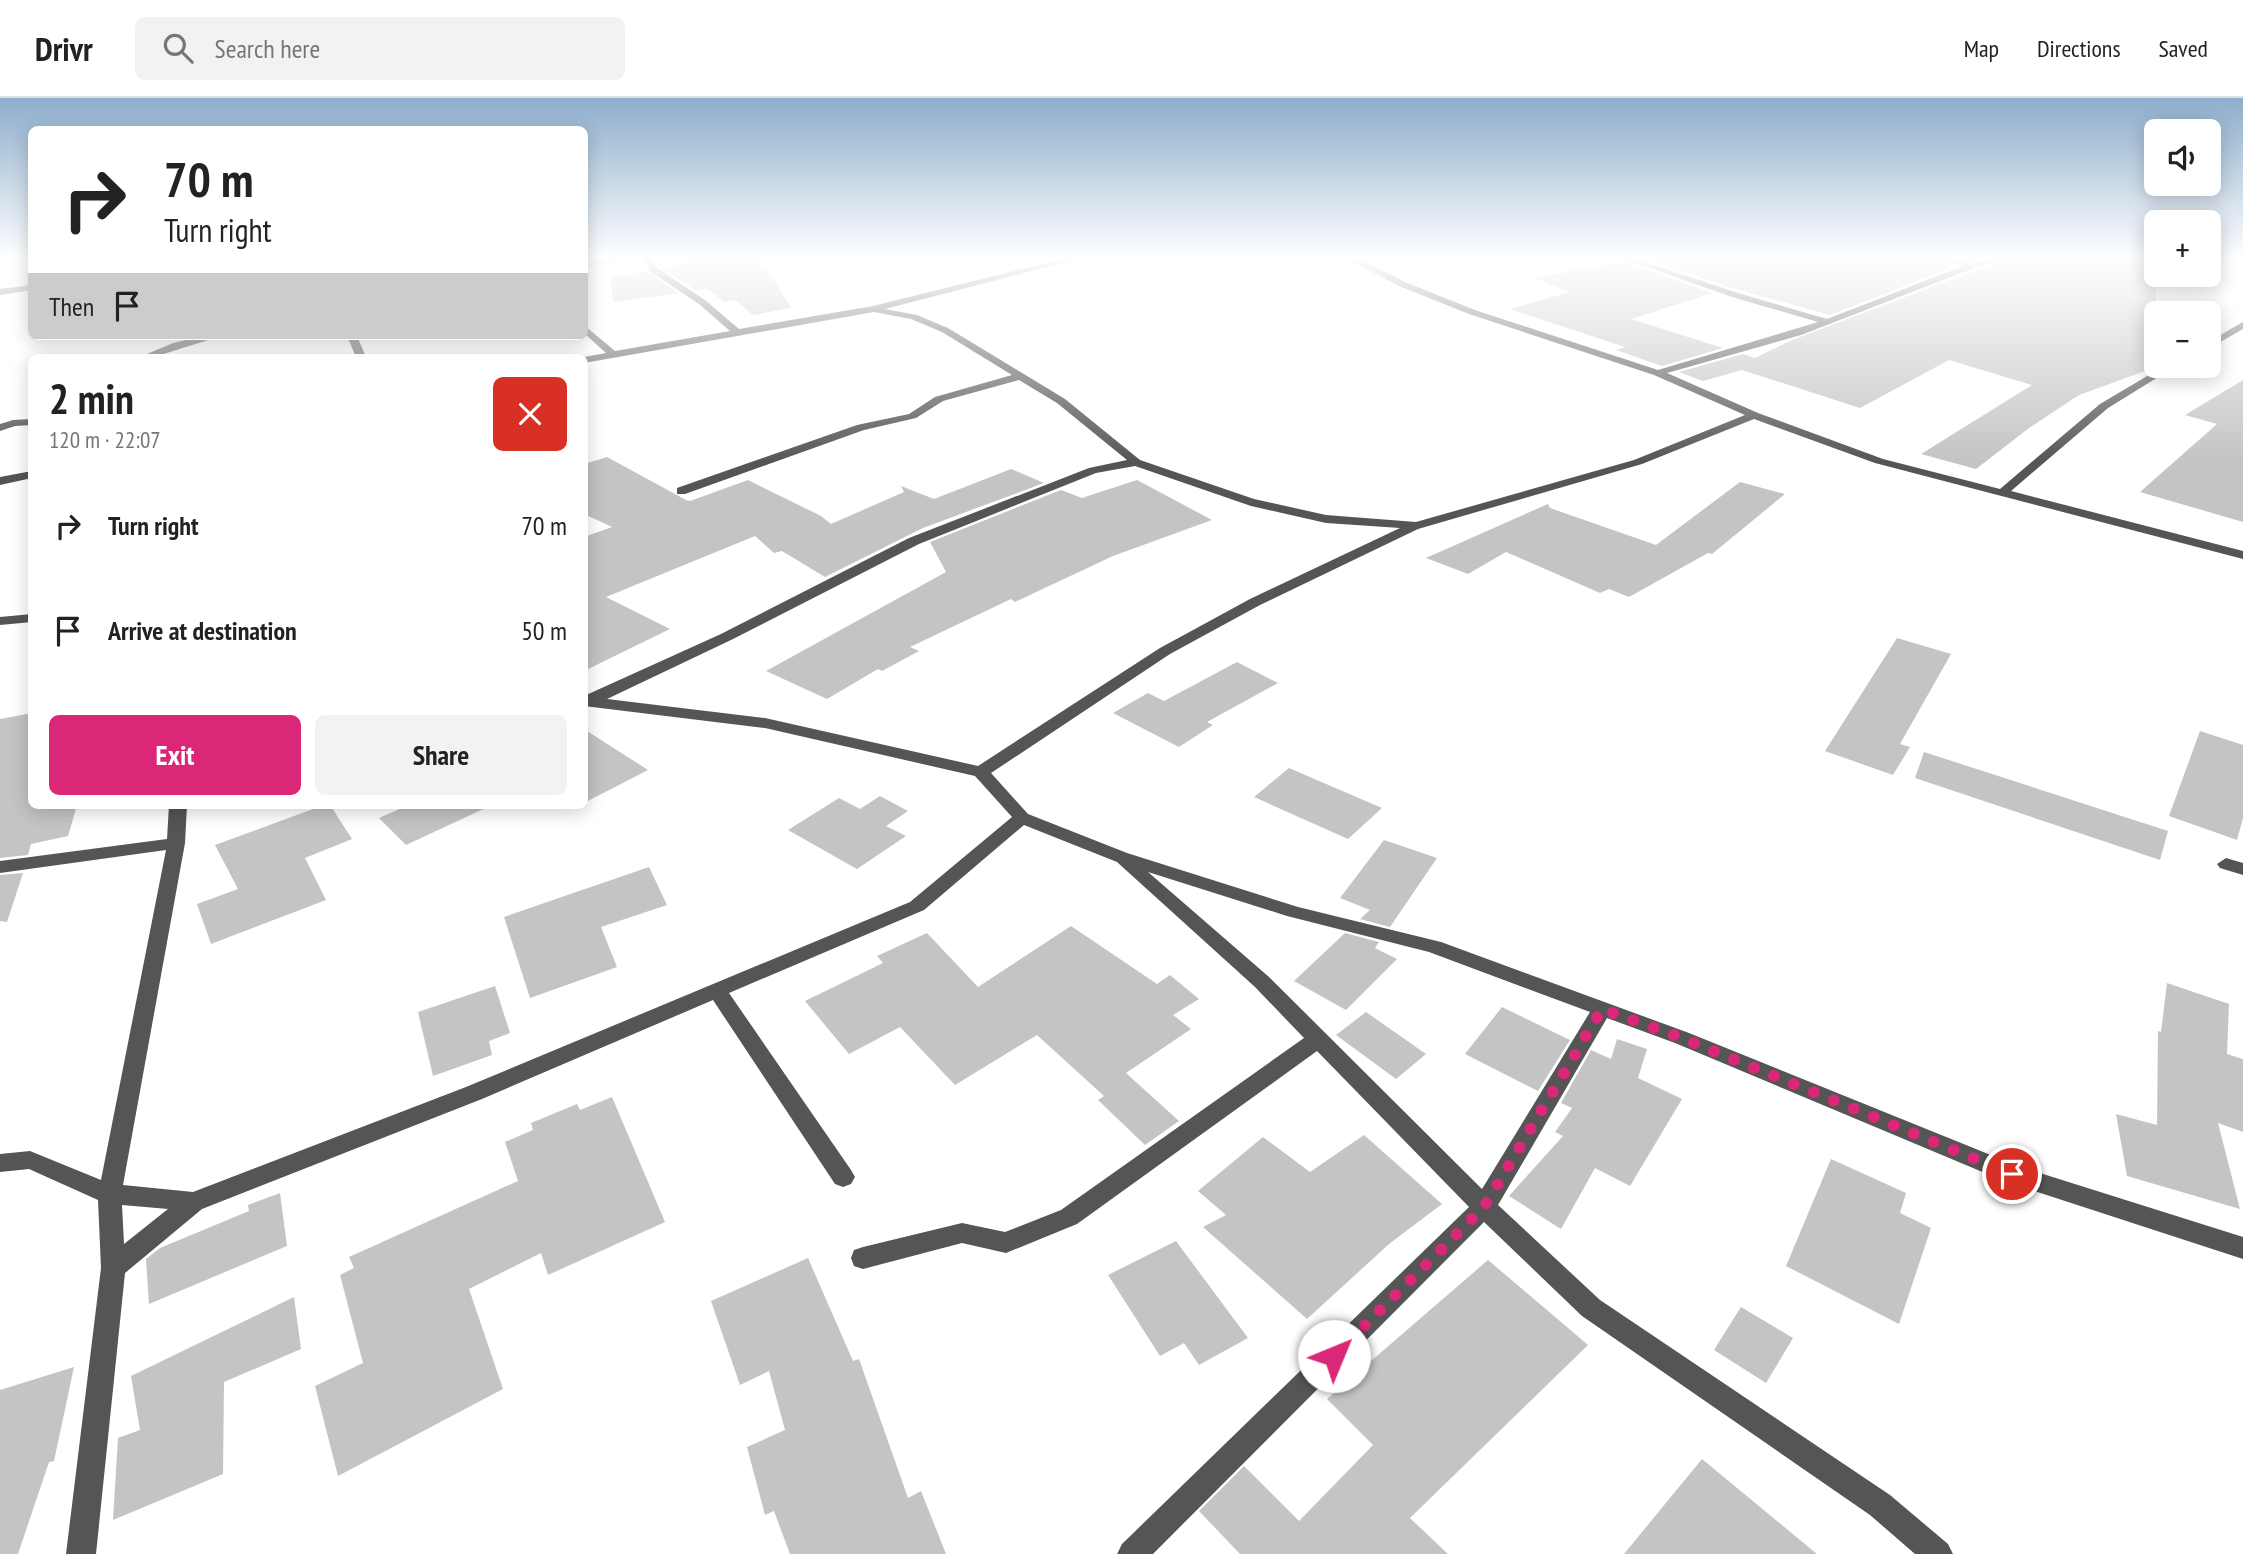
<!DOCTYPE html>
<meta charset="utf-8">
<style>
body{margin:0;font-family:"PT Sans Narrow",sans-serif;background:#f2f2f2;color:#222;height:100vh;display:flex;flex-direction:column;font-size:26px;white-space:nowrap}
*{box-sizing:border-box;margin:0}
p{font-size:23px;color:#767676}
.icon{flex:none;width:38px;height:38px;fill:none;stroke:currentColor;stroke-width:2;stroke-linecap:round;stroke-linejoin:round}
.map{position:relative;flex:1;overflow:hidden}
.panel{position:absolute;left:28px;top:256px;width:560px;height:455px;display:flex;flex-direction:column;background:#fff;border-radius:10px;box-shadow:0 4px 18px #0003}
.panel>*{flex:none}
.guide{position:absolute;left:28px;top:28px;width:560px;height:214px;border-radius:10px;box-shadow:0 4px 18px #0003;background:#fff;color:#222;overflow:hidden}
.buttons{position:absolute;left:2144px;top:21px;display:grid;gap:14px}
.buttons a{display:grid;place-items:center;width:77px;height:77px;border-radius:10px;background:#fff;box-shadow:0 4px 18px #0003;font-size:35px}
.pin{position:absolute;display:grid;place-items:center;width:60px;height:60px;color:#fff;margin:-30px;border:4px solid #fff;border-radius:50%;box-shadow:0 2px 7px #0007}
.me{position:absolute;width:77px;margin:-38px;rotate:45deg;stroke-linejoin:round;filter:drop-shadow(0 0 5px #0008)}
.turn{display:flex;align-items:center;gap:24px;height:147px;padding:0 21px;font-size:32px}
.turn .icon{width:91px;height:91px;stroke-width:2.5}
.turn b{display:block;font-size:49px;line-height:60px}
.then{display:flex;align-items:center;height:66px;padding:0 21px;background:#0003;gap:14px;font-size:26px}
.round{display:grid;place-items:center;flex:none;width:74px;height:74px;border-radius:10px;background:#f2f2f2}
.summary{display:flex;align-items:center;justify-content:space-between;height:119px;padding:0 21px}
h1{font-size:42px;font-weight:600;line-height:52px}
.primary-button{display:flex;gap:14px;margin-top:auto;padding:14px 21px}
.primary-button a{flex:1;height:80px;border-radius:10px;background:#db2777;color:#fff;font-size:28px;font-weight:600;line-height:80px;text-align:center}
.primary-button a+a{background:#f2f2f2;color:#222}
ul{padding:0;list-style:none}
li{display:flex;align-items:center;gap:21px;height:105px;padding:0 21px}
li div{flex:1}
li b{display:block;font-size:26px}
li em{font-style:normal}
header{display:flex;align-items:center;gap:42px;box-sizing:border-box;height:98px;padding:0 35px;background:#fff;border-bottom:2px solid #e0e0e0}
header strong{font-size:33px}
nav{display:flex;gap:38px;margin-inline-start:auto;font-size:24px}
.search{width:490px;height:63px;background:#f2f2f2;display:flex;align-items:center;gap:18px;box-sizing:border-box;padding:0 24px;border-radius:10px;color:#767676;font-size:26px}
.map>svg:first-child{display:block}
.building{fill:#c4c4c4}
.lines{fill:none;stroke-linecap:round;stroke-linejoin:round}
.minor{fill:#555;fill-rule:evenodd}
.route{stroke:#db2777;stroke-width:12;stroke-dasharray:0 21.6}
</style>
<header>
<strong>Drivr</strong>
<div class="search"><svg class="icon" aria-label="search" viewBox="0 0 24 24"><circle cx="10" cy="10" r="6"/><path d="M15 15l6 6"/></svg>Search here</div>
<nav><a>Map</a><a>Directions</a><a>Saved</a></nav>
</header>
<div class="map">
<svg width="2243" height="1456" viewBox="0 0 2243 1456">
<rect width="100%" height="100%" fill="#fff"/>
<path class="building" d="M708,160h52l31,50 -38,7 -18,-15 -11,2 -16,-13 -13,1 -34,-22z
M1643,160h293l19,8 -125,49 -101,-28z
M2008,160h148v109l-77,28 -50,33 -53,41 -55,-15 111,-69 -83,-25 -89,48 -118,-38 -39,11 -24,-9 64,-18 12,4 37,-18z
M1623,163l89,32 -81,26 92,29 -61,18 -46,-16 9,-3 -115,-38 60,-17 -36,-14z
M647,173l31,22 -64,9 -4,-24z
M2243,282v142l-103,-30 77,-68 -32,-9z
M607,359l79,43 4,1 58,-21 73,36 10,8 73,-32 -3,-6 33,13 77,-30 33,14 -121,45 -98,49 -43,-26 -8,2 -19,-17 -149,61 64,32 -86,42v-134l28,-10 -28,-13v-50z
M1137,382l75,40 -99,36 -98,46 -4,-3 -101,48 9,4 -37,20 -4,-2 -51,30 -61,-28 180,-99 -16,-30 131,-52 21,8z
M1740,384l45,12 -73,60 -4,-1 -79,44 -20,-8 -9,4 -94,-41 -38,22 -42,-16 122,-54 2,4 106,37z
M1897,540l54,16 -51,90 10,3 -17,28 -68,-24z
M1237,564l41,21 -71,39 6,3 -34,22 -66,-34 35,-20 16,8z
M32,615v92h45l-9,31 -37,8 -3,11 -28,3v-139z
M584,631l64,41 -64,33z
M2200,633l43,14v73l-6,22 -68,-24z
M1924,654l244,79 -8,29 -245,-82z
M1289,670l93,40 -34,31 -94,-42z
M880,698l28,15 -22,15 20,10 -49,33 -69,-39 51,-32 21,11z
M324,707h6l22,34 -47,19 21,42 -115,44 -14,-40 41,-15 -23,-44z
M409,707h83l-86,40 -27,-27z
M1384,742l53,18 -47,69 -30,-8 10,-9 -30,-12z
M649,769l18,38 -66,22 16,40 -87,31 -26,-81z
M23,775l-16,49 -7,-1v-46z
M1071,828l86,58 13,-9 29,24 -26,16 18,14 -65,44 53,48 -34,24 -47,-45 6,-4 -67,-61 -82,50 -55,-58 -51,27 -44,-53 78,-38 -6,-7 50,-23 51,54z
M1345,835l34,9 -4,6 22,11 -51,51 -52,-29z
M2167,885l62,21 -2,50 16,5v73l-25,-9 22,86 -113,-33 -11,-62 41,11 1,-94 3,1z
M495,888l15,47 -21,8 3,14 -59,21 -15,-64z
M1502,909l68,33 -32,51 -73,-37z
M1366,914l60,42 -30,25 -60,-44z
M1617,941l30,10 -9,29 44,21 -52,87 -35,-18 -34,61 -52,-33 54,-60 -8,-4 17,-24 -11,-5 30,-53 20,9z
M612,999l53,125 -117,53 -7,-22 -72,36 34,100 -165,87 -23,-90 48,-23 -23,-88 14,-7 -5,-11 169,-76 -13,-39 28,-12 -2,-7 46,-19 3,6z
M1364,1037l78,69 -53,40 -82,75 -104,-92 23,-12 -28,-24 65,-54 47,35z
M1831,1061l75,34 -6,20 31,15 -32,96 -113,-58z
M280,1095l7,53 -138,58 -3,-45 14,-11 89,-37 -1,-6z
M1176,1143l72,97 -49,27 -15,-22 -24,13 -52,-81z
M808,1160l45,103 6,-2 49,139 13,-7 25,63h-156l-16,-43 -9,4 -18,-68 38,-17 -16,-59 -29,14 -29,-84z
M1488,1162l100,85 -178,173 38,36h-208l-41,-43 45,-45 55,55 74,-76 -46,-46z
M294,1199l7,52 -77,33 -1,92 -110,46 5,-82 22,-8 -9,-54z
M1741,1209l52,31 -27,45 -52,-33z
M74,1269l-20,94 -5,1 -31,92h-18v-164z
M1702,1361l115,95h-193z"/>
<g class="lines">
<path class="minor" d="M0,160h17l-17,4z
M611,160h20l-47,9v-5z
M642,160h8l7,10 48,32 34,29 134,-23 193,-48h15l-196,51 32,6 31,13 117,71 75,61 114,39 72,16 90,7 218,-62 111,-45 -91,-40 -185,-61 -70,-28 -53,-28h11l48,24 70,28 183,60 160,-48 -86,-25 -110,-39h12l104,35 89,26 136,-53 -25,-8c12,0 23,6 34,5 11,0 22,-5 34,-5l-32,10 -173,67 -134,38 91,40 125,46 117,30 100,-85 64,-38h12l-68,42 -97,83 232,60v8l-368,-96 -121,-44 -112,45 -224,65 -158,76 -90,49 -179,119 37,41 99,39 171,54 143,35 248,91 329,133 225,71v22l-239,-78 -329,-138 -68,-25 -109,187 102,95 290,195 58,49 5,10h-38l-45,-39 -288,-199 -98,-94 -331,332h-36l5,-10 347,-337 -152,-156 -240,173 -71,29 -44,-10 -99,26 -9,-3 -3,-8 3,-8 9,-3 99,-24 43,9 56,-22 243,-172 -49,-51 -138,-125 -93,-37 -100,85 -195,83 122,177 4,7 -4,7 -8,3 -8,-3 -122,-184 -231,99 -280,110 -77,64 -29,281h-30l35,-286 -3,-68 -69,-31 -29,3v-18l30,-3 71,29 65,-330 -166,23v-12l167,-22 2,-34h18l-2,38 -62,342 70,7 273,-105 444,-185 102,-85 -37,-41 -210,-48 -181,-22v-10l137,-62 188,-96 180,-70 38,-8 -70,-57 -38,-23 -76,21 -27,17 -52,12 -179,64h-8v-6l180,-63 52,-11 26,-17 77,-22 -70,-43 -31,-13 -37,-7 -290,51v-6l22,-4 -22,-20v-8l31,26 115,-20 -31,-27 -48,-32zM1135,368l116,40 75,17 74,5 -150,71 -90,49 -182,118 -213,-48 -158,-19 124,-59 188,-96 177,-71zM1148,774l139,44 142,36 161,60 -108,177 -213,-212zM122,1107l46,4 -44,35z
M32,187v5l-32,5v-6z
M2243,224v7l-35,20v-7z
M203,238h18l-67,21h-14l33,-14z
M347,238h10l9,21h-10z
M32,321v6l-17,1 -15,5v-7l13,-4z
M32,373v7l-32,7v-8z
M32,516v8l-32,3v-8z
M2226,760l17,5v12l-23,-7 -3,-4z"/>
</g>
<linearGradient id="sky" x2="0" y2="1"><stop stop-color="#8cadcc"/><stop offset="0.44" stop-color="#fff"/><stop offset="1" stop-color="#fff" stop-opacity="0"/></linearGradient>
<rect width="2243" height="364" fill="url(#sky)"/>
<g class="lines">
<path class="route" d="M1334,1258l150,-149 118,-198 80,29 330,136"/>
</g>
</svg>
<div class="buttons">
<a><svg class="icon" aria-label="sound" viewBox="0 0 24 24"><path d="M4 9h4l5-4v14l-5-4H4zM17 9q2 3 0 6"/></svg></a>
<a>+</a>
<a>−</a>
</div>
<div class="pin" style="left:2012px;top:1076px;background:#d93025"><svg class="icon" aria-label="arrive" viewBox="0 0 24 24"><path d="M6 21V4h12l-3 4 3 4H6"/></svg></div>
<svg class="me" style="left:1334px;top:1258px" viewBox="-20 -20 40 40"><circle r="19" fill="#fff"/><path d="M0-13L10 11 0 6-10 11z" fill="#db2777"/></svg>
<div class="guide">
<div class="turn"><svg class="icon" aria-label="right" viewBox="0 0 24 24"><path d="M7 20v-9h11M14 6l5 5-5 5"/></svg><div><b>70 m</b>Turn right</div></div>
<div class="then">Then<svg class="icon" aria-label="arrive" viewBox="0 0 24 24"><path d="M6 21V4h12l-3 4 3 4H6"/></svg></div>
</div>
<section class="panel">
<div class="summary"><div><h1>2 min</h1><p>120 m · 22:07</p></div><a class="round" style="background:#d93025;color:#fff"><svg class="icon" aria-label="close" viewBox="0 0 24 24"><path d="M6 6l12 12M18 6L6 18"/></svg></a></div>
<ul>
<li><svg class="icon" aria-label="right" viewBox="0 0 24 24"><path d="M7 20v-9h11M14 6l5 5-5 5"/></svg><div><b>Turn right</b></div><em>70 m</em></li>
<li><svg class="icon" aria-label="arrive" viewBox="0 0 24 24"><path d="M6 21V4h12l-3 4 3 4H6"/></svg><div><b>Arrive at destination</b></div><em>50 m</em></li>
</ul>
<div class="primary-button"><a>Exit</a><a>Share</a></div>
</section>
</div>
